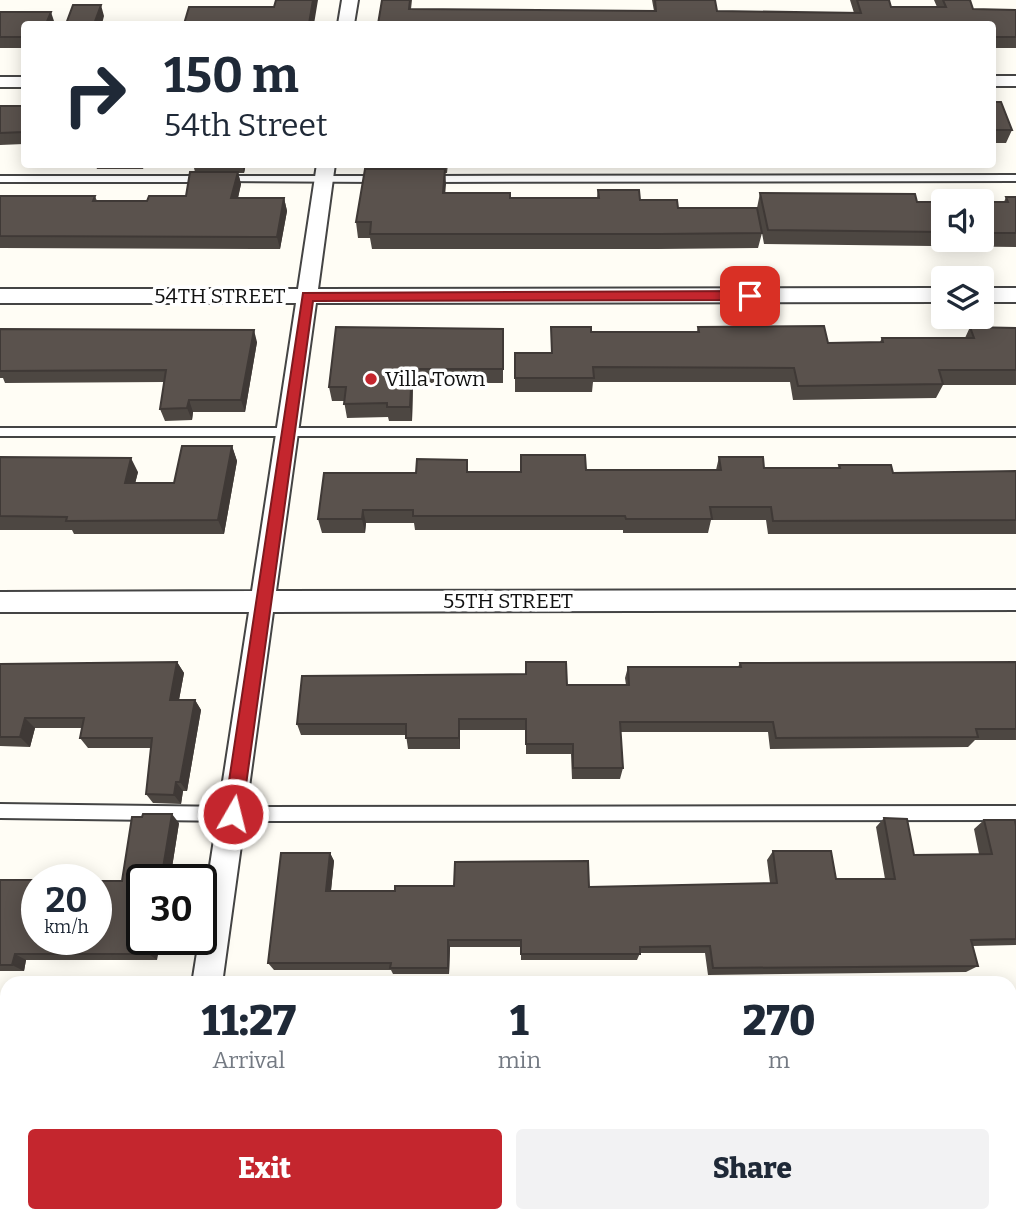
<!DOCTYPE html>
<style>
body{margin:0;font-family:Bitter,serif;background:#f2f2f3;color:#1f2937;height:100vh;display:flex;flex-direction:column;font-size:26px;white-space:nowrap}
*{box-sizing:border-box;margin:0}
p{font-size:23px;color:#747a83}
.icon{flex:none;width:38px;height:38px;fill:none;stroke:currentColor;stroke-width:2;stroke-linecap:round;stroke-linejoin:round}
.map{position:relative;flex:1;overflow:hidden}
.panel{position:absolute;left:0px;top:976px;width:1017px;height:247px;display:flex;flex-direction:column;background:#fff;border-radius:21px 21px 0 0;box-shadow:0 4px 18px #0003}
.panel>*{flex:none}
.guide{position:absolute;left:21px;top:21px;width:975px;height:147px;border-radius:7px;box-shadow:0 4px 18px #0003;background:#fff;color:#1f2937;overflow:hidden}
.buttons{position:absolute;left:931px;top:189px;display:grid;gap:14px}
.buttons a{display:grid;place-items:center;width:63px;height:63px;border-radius:7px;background:#fff;box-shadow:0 4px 18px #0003;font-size:35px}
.speed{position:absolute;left:21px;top:864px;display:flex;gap:14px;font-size:35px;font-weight:700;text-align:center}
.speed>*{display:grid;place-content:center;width:91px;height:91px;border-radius:50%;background:#fff;box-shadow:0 4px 18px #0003;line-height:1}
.speed small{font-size:18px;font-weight:400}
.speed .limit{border:4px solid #111;border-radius:10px;background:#fff;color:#111}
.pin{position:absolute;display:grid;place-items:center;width:60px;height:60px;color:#fff;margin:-30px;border-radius:14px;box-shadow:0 4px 10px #0006}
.me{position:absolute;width:77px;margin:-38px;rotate:8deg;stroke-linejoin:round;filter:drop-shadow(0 0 5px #0008)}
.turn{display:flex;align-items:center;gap:24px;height:147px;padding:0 28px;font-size:32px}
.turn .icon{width:91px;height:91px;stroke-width:2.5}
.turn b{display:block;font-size:49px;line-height:60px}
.eta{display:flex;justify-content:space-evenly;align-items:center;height:119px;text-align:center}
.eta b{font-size:42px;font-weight:800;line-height:49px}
.cta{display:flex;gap:14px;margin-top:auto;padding:14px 28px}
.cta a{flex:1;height:80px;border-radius:7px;background:#c4262e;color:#fff;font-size:28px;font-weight:800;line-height:80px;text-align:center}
.cta a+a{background:#f2f2f3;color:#1f2937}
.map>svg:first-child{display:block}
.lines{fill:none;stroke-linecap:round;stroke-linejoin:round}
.lane-casing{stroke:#444;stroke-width:4}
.street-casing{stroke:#444;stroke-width:4}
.lane{fill:#fff;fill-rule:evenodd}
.street{fill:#fff;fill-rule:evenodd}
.wall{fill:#4d4742}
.shaded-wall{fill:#3f3936}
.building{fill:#5a524d;stroke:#3f3936;stroke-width:2}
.route{fill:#c4262e;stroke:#7f191e;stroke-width:2}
.poi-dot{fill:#c4262e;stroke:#fff;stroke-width:2.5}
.labels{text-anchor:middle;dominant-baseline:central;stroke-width:7;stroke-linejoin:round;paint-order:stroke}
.street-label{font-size:21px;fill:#111;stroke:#fff}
.poi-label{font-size:21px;fill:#111;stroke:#fff;text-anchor:start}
</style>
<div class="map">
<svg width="1016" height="1222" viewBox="0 0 1016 1222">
<rect width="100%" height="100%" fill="#fffdf5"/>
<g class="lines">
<g class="lane-casing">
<path id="lane" d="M1016,175v6l-585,1 -5,-3 5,-3z
M0,176h203l5,3 -5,3h-203z
M224,176h154l5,3 -5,3 -157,-1v-4z
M0,428h1016v8h-1016z
M0,804l233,3 783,-1v14l-783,1 -233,-3z"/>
</g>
<g class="street-casing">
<path id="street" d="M342,0h16l-4,24h-16z
M992,76h24v10h-24z
M0,77h24v10h-24z
M317,164h18l-17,125 625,-1v14l-627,1 -40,288 740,-1v20l-743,2 -51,372h-30l7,-44h2v-16l48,-312h-249v-20l252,-1 44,-288h-296v-14h298z
M982,288h34v14h-34z
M0,1065h7v32h-7z
M1010,1068h6v32h-6z
M155,1216h34l-1,6h-34z"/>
</g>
<use href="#lane" class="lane"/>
<use href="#street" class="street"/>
</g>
<path class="wall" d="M382,0h30l-1,9 243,2 -2,-11h63l2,11 137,2 -4,-13h39l2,7h46l-3,-7h36l3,9 43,1v38h-24v-24h-614z
M0,12l55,11v1h-31v24h-24z
M992,102l20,28 -6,13h-14z
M24,104v40l-24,1v-39h23z
M95,164h50l-2,5h-46z
M193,164h53l-2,9h-6l3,11 -3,14h46l3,13 -7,38 -280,-1v-52h95l2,5h50l39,-5 9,-24z
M367,164h81l-1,9h-2v20l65,5h87l1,-8 80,18h79l3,-15 157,9h26v38h39v-38h22l2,-5h10v50l-252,-3 -2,-11 -4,15 -100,1h-286l-2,-11h-12l-2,-16 12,-53z
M551,327l40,5h106l1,-5 130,16 52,-1 2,-4h83l5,-11 46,1v57h-73l-7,13 -143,2 -3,-18h-197l-1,10h-77v-39h36z
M0,329l257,13 -12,70h-52l-1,8 -27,1 -5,-12 4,-27 -159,1 -2,-5h-3z
M503,329v54h-90l-1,38h-23l-1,-4 -41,1 -3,-17h-12l-3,-14z
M232,446l5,15 -13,73h-150l-2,-4h-72v-73l138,15 -3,11h39z
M719,457l45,11h74l1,-3 54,8 123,-2v63h-248l-2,-14h-55l-3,13h-85v-3h-208l-1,-7h-48l-1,10h-43l-4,-14 203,-47 65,-2h130z
M177,662l7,11 -5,27h16l6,10 -14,81h-4l-2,13 -28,-1 -7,-9 5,-46h-63l-8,-10 2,-10h-47l-5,19 -30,-1v-82z
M1016,662v78h-41l-7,7 -198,2 -2,-17h-148l3,36 -3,11h-48l-1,-25h-45v-24h-66v19h-52l-2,-14h-105l-4,-11 270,-39h59l-1,-7 3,-11h110l2,-4z
M884,818l30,37 65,-1 -5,-25 10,-9 32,6v119l-43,1 5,20 -12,6 -258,3 -3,-22h-65l-3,7h-116v-13h-71l-1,27h-56l-2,-4h-117l-6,-7 62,-110 4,8 -3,30h64l375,-8 -3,-23 6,-9 63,28h49l-9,-52z
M179,823l-9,57h-28l15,80h-131l-2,11h-24v-91l122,1z
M879,1216h131l6,6h-137z"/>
<path class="shaded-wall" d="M313,0h5l-4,24h-5z
M101,5l3,11 -2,8h-8z
M51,12l4,12h-9z
M242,164h4l-2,9z
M445,169l1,15 -2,24 -1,-15z
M238,172l3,12 -6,27 -4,-13z
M284,198l3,13 -7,38 -3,-12z
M254,330l3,12 -12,70 -4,-12z
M412,369l1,14 -1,38 -2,-14z
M189,400l4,12 -1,8 -5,-12z
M232,446l5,15 -13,73 -6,-14z
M131,458l7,14 -6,24 -7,-13z
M363,510l3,13 -1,10 -3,-14z
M177,662l7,11 -7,37 -7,-10z
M195,700l6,10 -14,81 -7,-9z
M25,718l10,10 -5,19 -10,-10z
M459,719l1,11v19l-1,-11z
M176,782l7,9 -2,13 -7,-9z
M172,814l7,9 -9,57h-9z
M330,853l4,8 -4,38 -4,-8z
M151,940h10l-4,20 -8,-6z
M448,940l2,7 -1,27 -1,-6z
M15,954l11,6 -2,11 -12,-6z
M71,1216h12l-1,6h-12z"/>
<path class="building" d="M276,0h37l-4,24h-125l5,-17h85z
M382,0h28l-1,9 247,2 -1,-11h60l2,11 144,2 -4,-13h32l2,7h55l-3,-7h27l3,9 43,1v27h-24v-13h-614z
M73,5h28l-7,19h-28z
M0,12h51l-5,12h-22v13h-24z
M992,102h9l11,28h-20z
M24,104v28l-24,1v-27h23z
M365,169h80l-2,24h67v5h89l-1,-8h41l1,10h37l1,8h79l5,25 -102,1h-290l1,-12h-15z
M190,172h48l-7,26h53l-7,39 -277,-1v-40h95l-2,5h54l2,-5h37z
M760,193l155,1 2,8h26v30l-175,-2z
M1006,197h10v36h-34v-31h26z
M824,326l4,17 55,-1 -1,-4h92l-4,-11 46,1v42h-77l4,14 -145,2 -4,-18 -201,-1 1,11h-79v-25h37l-1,-26h40v5h108l-1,-5z
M336,327l167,2v40h-91l-2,38h-23v-4l-43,1 2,-17h-17z
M0,329l254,1 -13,70h-52l-2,8 -27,1 6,-39 -166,1z
M182,446h50l-14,74 -152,1 1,-4 -67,-1v-59l131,1 -6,25h49z
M521,455h64l1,15h135l-2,-13h44l1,11h76l-1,-3h52l2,8 123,-2v49l-243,1 -2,-14h-61l2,12h-86l-1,-3h-212v-6h-50l-1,9h-44l6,-46h92l1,-14 50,1v12h54z
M177,662l-7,38h25l-15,82h-4l-2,13 -28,-1 6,-56h-72l4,-20h-59l-5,19h-20v-73z
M526,662h40l1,23h62l-1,-18h113l-1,-4 276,-1v67h-40l2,8 -202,1 -3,-16h-153l3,46h-50v-24h-47v-25h-67v19h-53v-14h-109l5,-48 224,-2z
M143,814h29l-11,66h-19v60h9l-2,14h-134l-3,11h-12v-85h43h-6v60h59v-59h26l10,-64h10z
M884,818l23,1 7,36 78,-1 -8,-34h31l1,6v113l-45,1 7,26 -265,2 -3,-22 -70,1v7h-119v-14h-73v28h-58l1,-5h-123l13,-110h49l-4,38h69v-5h59l1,-24 133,-1 1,26 188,-4 -4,-32h58l5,28h59z
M1010,1200h6v22h-126l-1,-6h121z
M11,1216h60l-1,6h-60z
M239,1216h569v6h-570z"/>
<path class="route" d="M750,291l6,5 -6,4 -437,1 -71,513 -3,6 -6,3 -6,-3 -3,-6 79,-521z"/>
<circle class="poi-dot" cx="371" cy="379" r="7"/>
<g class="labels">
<g class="street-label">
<text x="220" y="296">54TH STREET</text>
<text x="508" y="601">55TH STREET</text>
</g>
<g class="poi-label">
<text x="385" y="379">Villa Town</text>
</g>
</g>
</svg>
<div class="buttons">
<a><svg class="icon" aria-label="sound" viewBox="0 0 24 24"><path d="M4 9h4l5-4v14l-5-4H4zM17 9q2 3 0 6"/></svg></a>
<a><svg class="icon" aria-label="layers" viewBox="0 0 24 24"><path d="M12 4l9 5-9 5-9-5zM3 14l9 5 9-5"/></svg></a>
</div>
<div class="speed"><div>20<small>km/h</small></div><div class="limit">30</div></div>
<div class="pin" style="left:750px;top:296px;background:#d93025"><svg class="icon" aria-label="arrive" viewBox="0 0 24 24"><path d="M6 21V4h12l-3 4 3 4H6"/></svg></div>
<svg class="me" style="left:233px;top:814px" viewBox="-20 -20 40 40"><circle r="17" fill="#c4262e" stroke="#fff" stroke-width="3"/><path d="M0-11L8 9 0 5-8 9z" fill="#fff"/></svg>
<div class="guide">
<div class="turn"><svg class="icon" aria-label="right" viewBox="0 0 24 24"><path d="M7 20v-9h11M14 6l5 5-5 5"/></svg><div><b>150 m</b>54th Street</div></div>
</div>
<section class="panel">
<div class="eta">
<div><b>11:27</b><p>Arrival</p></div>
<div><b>1</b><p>min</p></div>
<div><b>270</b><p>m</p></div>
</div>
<div class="cta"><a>Exit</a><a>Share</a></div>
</section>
</div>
